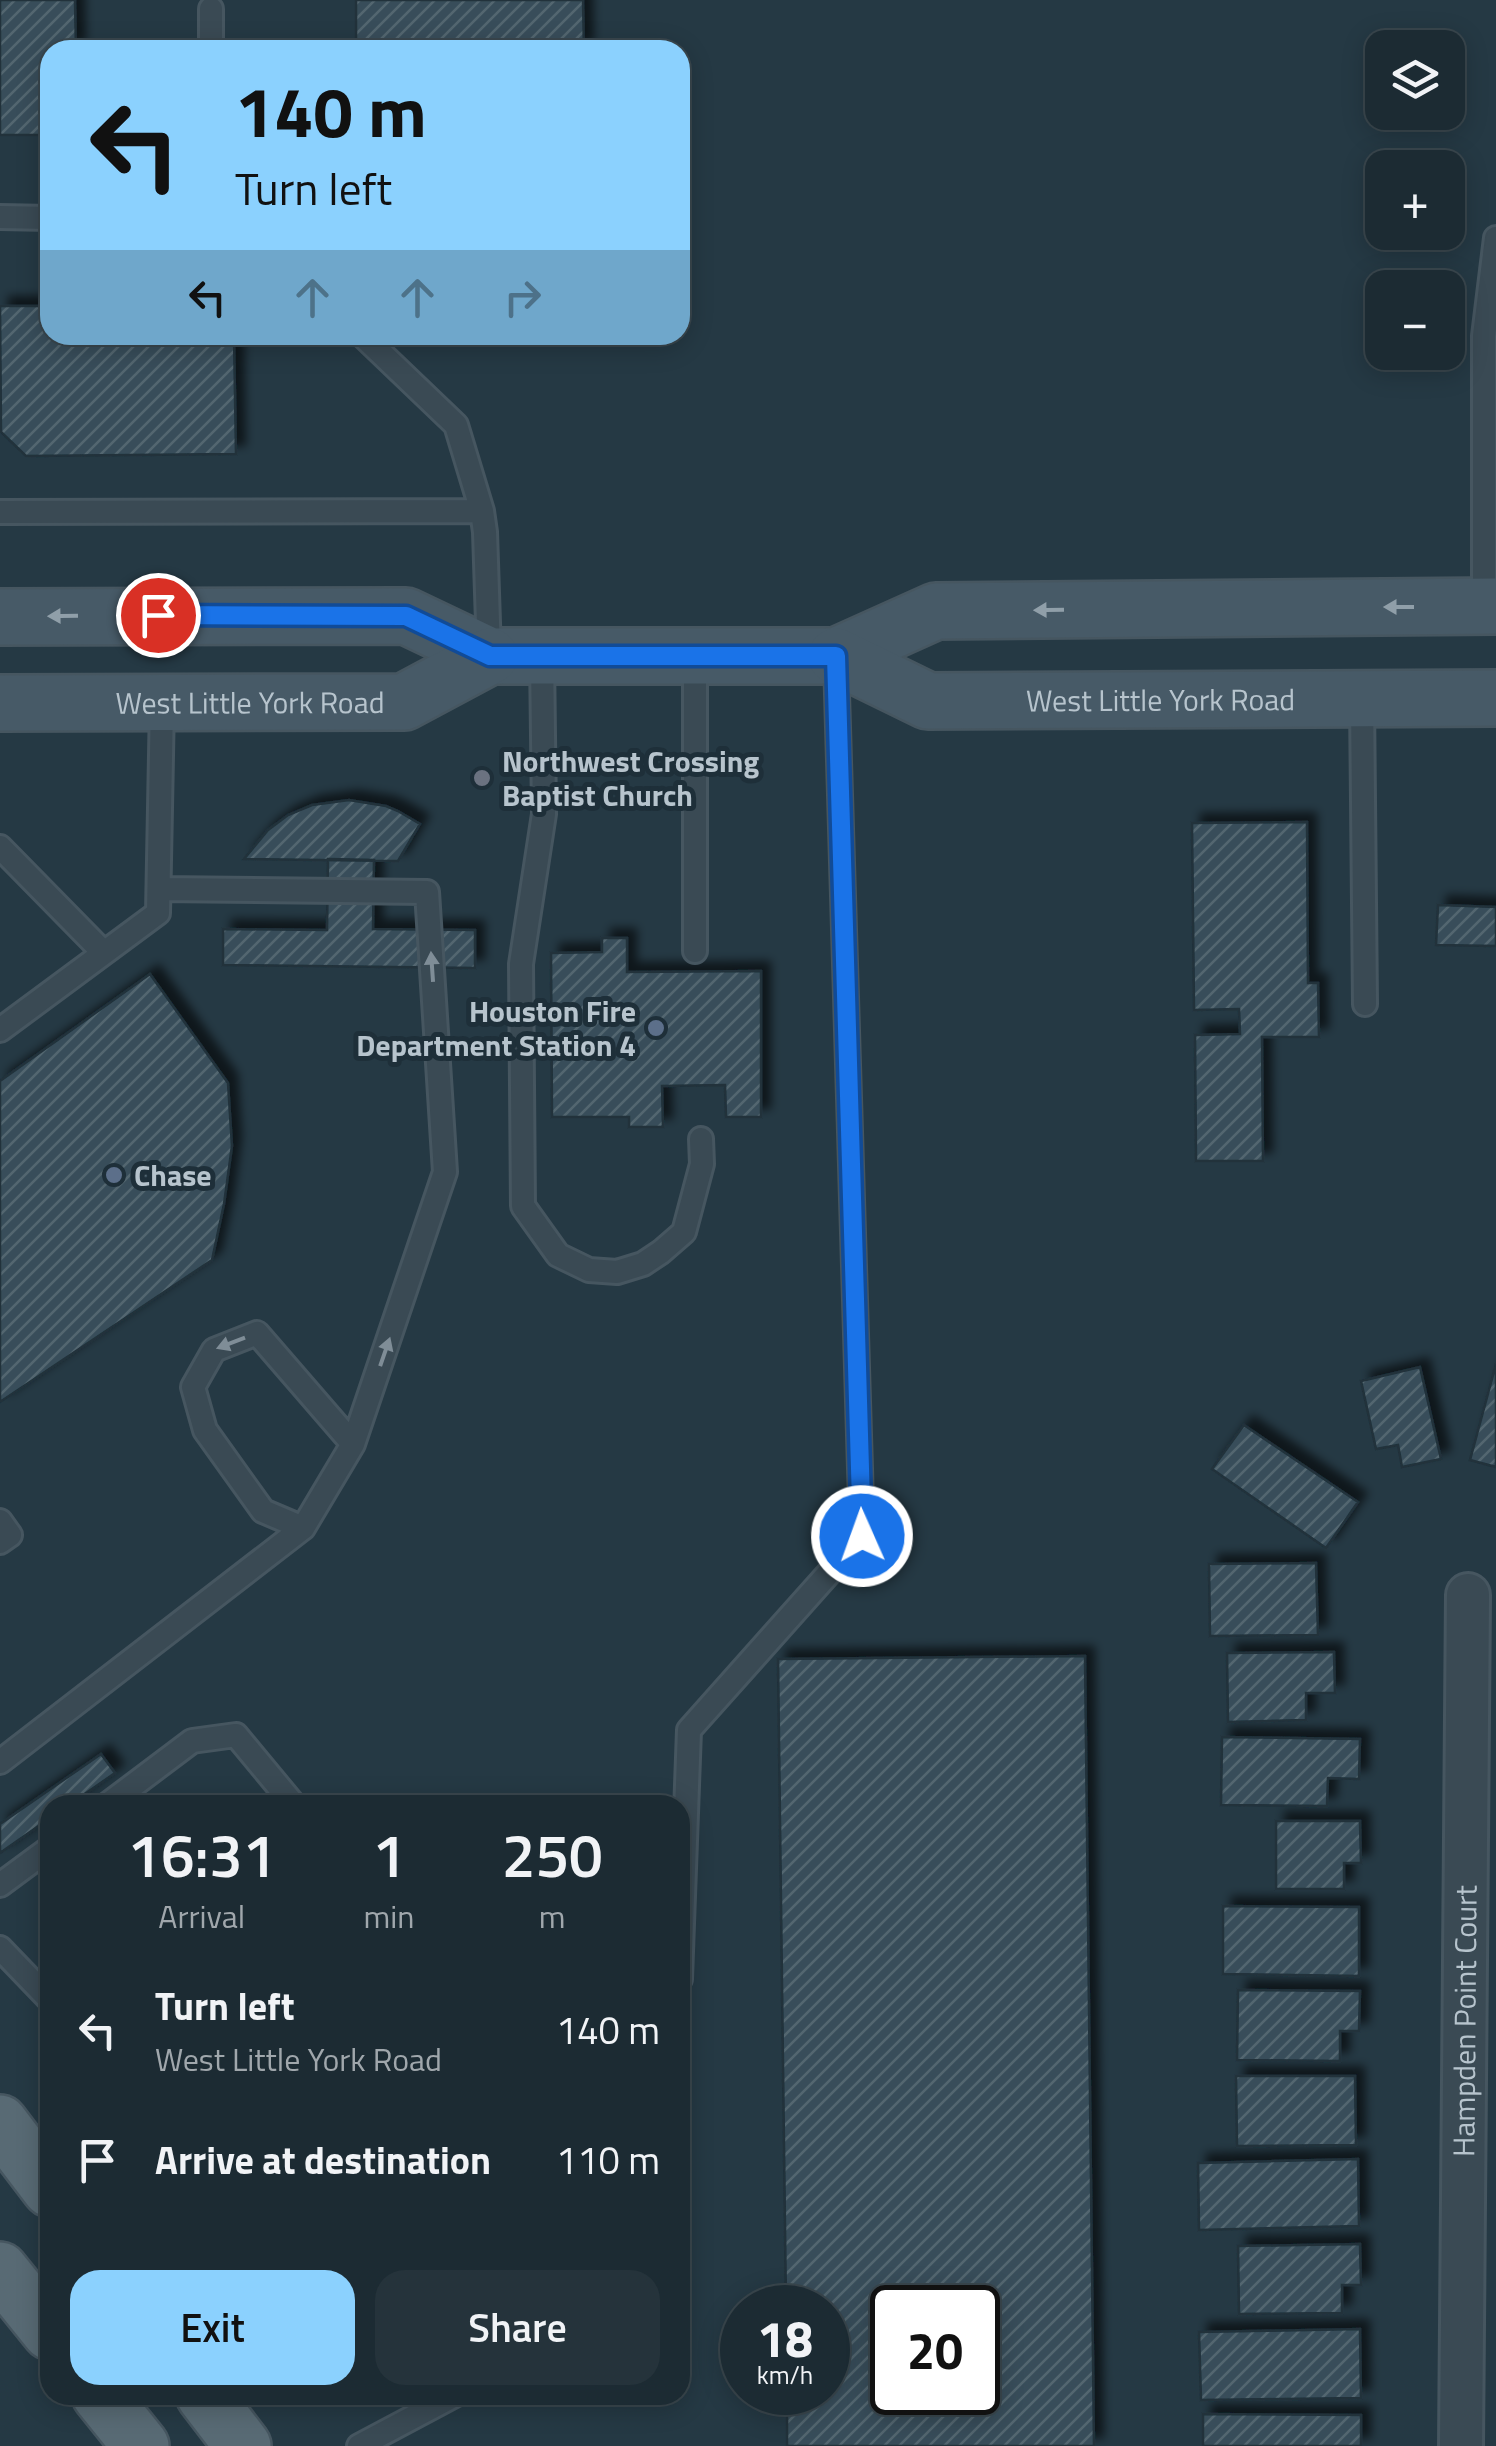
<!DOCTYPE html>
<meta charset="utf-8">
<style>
body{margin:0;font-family:"Titillium Web",sans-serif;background:#25333b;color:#f1f3f6;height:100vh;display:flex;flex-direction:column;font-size:38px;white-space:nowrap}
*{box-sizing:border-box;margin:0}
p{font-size:32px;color:#a0a7ac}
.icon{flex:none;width:55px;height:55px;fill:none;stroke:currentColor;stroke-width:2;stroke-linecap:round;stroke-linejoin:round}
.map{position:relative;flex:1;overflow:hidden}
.drawer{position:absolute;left:40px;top:1795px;width:650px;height:610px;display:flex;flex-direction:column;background:#1c2b33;border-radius:30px;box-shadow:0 5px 25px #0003,0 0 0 2px #3a474e}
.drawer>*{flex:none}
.hud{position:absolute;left:40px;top:40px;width:650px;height:305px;border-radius:30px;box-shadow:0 5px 25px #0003,0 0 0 2px #3a474e;background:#8bd1fe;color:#111;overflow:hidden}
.tools{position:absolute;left:1365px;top:30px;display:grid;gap:20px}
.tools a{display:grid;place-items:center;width:100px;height:100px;border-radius:20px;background:#1c2b33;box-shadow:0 5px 25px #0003,0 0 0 2px #3a474e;font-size:50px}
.speed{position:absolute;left:720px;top:2285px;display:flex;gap:20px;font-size:50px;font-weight:700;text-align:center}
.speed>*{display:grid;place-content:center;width:130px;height:130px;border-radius:50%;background:#1c2b33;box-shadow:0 5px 25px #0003,0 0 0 2px #3a474e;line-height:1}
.speed small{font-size:25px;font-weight:400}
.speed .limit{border:5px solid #111;border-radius:15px;background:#fff;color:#111}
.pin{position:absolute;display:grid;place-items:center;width:85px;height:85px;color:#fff;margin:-42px;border:5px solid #fff;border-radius:50%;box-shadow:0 2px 10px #0007}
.me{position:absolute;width:110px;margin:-55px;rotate:358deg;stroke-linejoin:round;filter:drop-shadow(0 0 8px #0008)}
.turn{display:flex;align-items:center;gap:35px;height:210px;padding:0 30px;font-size:45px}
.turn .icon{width:130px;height:130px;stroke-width:2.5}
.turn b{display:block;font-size:70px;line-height:85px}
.lanes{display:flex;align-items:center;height:95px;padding:0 30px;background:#0003;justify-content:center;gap:50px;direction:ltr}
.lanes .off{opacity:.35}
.eta{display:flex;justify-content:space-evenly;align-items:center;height:170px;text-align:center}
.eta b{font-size:60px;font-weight:600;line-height:70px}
.button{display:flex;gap:20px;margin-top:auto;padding:20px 30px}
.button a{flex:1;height:115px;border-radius:30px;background:#8bd1fe;color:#111;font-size:40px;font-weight:600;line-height:115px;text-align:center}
.button a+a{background:#25333b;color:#f1f3f6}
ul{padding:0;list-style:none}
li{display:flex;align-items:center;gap:30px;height:130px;padding:0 30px}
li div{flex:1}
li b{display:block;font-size:38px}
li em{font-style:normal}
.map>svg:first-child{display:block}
.building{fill:url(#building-hatch);stroke:#20313b;stroke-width:2.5;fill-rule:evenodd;filter:url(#shadow)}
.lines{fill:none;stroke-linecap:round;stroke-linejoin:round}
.service-casing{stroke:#465660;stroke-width:28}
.minor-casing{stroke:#465660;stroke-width:48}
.secondary-casing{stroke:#465660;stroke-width:60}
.primary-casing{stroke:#465660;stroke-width:60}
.service{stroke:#3a4a54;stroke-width:22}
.minor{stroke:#3a4a54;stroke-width:42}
.secondary{stroke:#475a67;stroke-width:55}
.primary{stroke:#586a74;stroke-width:55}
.oneway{fill:#909fa9}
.oneway2{fill:#7f8d97}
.route-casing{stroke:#114b97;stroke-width:25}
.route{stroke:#1a73e8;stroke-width:18}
.worship-dot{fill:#6b7280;stroke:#1e2f39;stroke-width:4}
.service-dot{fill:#5c6f8a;stroke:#1e2f39;stroke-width:4}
.labels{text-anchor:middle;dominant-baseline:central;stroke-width:10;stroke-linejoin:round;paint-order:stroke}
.street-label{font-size:30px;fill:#b7c4cd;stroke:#1e2f39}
.poi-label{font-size:30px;font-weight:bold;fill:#b7c4cd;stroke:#1e2f39;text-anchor:start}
</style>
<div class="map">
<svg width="1496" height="2446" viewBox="0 0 1496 2446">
<defs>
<pattern id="building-hatch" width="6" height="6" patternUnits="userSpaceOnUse" patternTransform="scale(2.5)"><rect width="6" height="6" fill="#374e5a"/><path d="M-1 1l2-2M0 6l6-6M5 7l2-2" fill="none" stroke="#526670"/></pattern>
<filter id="shadow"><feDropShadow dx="9" dy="-9" stdDeviation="5" flood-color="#0009"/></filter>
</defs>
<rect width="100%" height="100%" fill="#253944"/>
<path class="building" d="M0,0h75l1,50h-26v85h-50z
M356,0h227l1,50h-228z
M0,306h50v29h184l2,119 -210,2 -25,-24z
M349,800l37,6 12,5 22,13 -22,37 -154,-2 24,-29 20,-15 24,-10z
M1307,822l1,161h10l1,54h-57l1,124h-67l-1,-126 45,-1 -1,-25 -45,1 -2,-187z
M328,859l46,1 -1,69 102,1v38l-252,-3v-36l104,1z
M1438,905l58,2v39l-60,-1z
M602,938h25v34l134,-1v146h-35l-1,-32 -63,1 1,41h-34v-10h-77l-1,-164 51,-1z
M150,974l78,109 4,63 -8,58 -12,56 -212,142v-321z
M1496,1364v103l-26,-7z
M1420,1367l21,92 -39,8 -4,-22 -22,4 -15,-68z
M1244,1425l114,77 -32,46 -114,-79z
M1316,1563l2,72 -108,1 -1,-72z
M1334,1652l1,41h-29v27l-78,2 -1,-69z
M1085,1656l9,790h-307v-54h41v-84h-42l-8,-649zM892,2308h86v84h-86z
M1222,1737l138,2 -1,40 -31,-1 -1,28 -106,-1z
M101,1754l14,19 -46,32h-19v13l-50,35v-29z
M1276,1821h84l1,42h-17v26h-68z
M1223,1906l136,1v69l-136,-2z
M1238,1990l122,1 -1,40h-19v30l-103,-1z
M1236,2076h119l1,69 -119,1z
M1358,2159l1,67 -160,4 -1,-67z
M1360,2244l1,41h-19v28l-103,1 -1,-68z
M1360,2329l1,69 -160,2 -2,-68z
M1203,2414l158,1v31h-158z"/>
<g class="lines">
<g class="service-casing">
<path id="service" d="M211,50v-41
M0,217l50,1
M362,335l94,90 26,86 3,21 4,121
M0,512l482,-1
M1484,606v-270l12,-98
M542,656l2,158 -23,150 2,242 35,49 31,15 28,2 26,-8 18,-12 23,-20 18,-68 -1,-25
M695,657v294
M1362,699l3,305
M0,847l104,106
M159,889l268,3 18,280 -92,272
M0,1030l158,-117 4,-210
M0,1521l10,14 -10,7
M0,1762l303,-234 50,-84 -96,-111 -43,17 -21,37 12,43 58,81 40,17
M107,1805l85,-64 44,-6 58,70
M0,1885l50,-37
M0,1948l50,52
M680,1979l9,-249 173,-194 -26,-876
M359,2446l96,-51"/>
</g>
<g class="minor-casing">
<g id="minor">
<path id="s1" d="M1461,2446l7,-851"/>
</g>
</g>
<g class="secondary-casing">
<g id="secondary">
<path d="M0,617l406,-1 84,40h346l100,-45 560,-5"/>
<path id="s2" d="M836,656l92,45 568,-3"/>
<path id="s3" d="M0,703l404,-1 86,-46"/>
</g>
</g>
<g class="primary-casing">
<path id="primary" d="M0,2123l50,66
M0,2270l50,62
M100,2395l41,51
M204,2395l39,51"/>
</g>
<use href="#service" class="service"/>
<use href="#minor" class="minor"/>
<use href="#secondary" class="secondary"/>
<use href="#primary" class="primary"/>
</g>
<defs><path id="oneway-solid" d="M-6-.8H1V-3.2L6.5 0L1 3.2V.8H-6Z" transform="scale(2.5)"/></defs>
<g class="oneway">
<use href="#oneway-solid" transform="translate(1399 607) rotate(180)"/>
<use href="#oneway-solid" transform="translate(1049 610) rotate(179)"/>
<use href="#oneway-solid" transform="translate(63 616) rotate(179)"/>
</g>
<g class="oneway2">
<use href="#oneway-solid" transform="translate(432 967) rotate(-94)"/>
<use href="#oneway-solid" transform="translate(231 1343) rotate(159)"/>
<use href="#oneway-solid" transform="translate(385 1352) rotate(-71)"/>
</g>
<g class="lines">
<g class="route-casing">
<path id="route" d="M158,615l248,1 84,40h346l26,880"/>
</g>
<use href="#route" class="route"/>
</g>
<circle class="worship-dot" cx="482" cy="778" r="10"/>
<g class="service-dot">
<circle cx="656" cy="1028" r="10"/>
<circle cx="114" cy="1175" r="10"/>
</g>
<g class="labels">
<g class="street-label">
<text stroke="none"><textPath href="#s2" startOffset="335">West Little York Road</textPath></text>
<text stroke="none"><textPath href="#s3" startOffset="250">West Little York Road</textPath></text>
<text stroke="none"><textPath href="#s1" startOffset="425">Hampden Point Court</textPath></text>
</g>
<g class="poi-label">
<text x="502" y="761">Northwest Crossing<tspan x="502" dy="34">Baptist Church</tspan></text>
<text x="636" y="1011" text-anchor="end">Houston Fire<tspan x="636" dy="34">Department Station 4</tspan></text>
<text x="134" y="1175">Chase</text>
</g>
</g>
</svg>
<div class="tools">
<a><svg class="icon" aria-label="layers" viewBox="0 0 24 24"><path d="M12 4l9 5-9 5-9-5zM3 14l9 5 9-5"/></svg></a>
<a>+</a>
<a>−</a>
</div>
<div class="speed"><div>18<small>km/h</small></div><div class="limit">20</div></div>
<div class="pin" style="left:158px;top:615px;background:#d93025"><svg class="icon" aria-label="arrive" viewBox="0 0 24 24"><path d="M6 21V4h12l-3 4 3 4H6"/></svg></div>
<svg class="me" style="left:862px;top:1536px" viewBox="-20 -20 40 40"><circle r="17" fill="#1a73e8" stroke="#fff" stroke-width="3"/><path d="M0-11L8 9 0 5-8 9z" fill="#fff"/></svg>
<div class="hud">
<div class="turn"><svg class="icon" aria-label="left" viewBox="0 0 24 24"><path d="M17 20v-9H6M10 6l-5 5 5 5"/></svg><div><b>140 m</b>Turn left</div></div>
<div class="lanes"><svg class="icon" aria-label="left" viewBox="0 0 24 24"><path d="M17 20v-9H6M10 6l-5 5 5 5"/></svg><svg class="icon off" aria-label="ahead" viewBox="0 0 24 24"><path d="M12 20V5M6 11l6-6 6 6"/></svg><svg class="icon off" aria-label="ahead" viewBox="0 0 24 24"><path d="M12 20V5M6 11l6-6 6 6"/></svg><svg class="icon off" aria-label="right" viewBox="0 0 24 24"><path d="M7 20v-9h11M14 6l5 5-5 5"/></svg></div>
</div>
<section class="drawer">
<div class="eta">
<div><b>16:31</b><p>Arrival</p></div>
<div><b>1</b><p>min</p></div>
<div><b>250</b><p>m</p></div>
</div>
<ul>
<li><svg class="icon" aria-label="left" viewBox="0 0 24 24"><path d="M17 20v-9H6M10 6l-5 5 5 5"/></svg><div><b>Turn left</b><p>West Little York Road</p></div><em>140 m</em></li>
<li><svg class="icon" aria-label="arrive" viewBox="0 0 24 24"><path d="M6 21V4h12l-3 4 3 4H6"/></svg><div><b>Arrive at destination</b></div><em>110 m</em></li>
</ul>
<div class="button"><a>Exit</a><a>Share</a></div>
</section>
</div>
